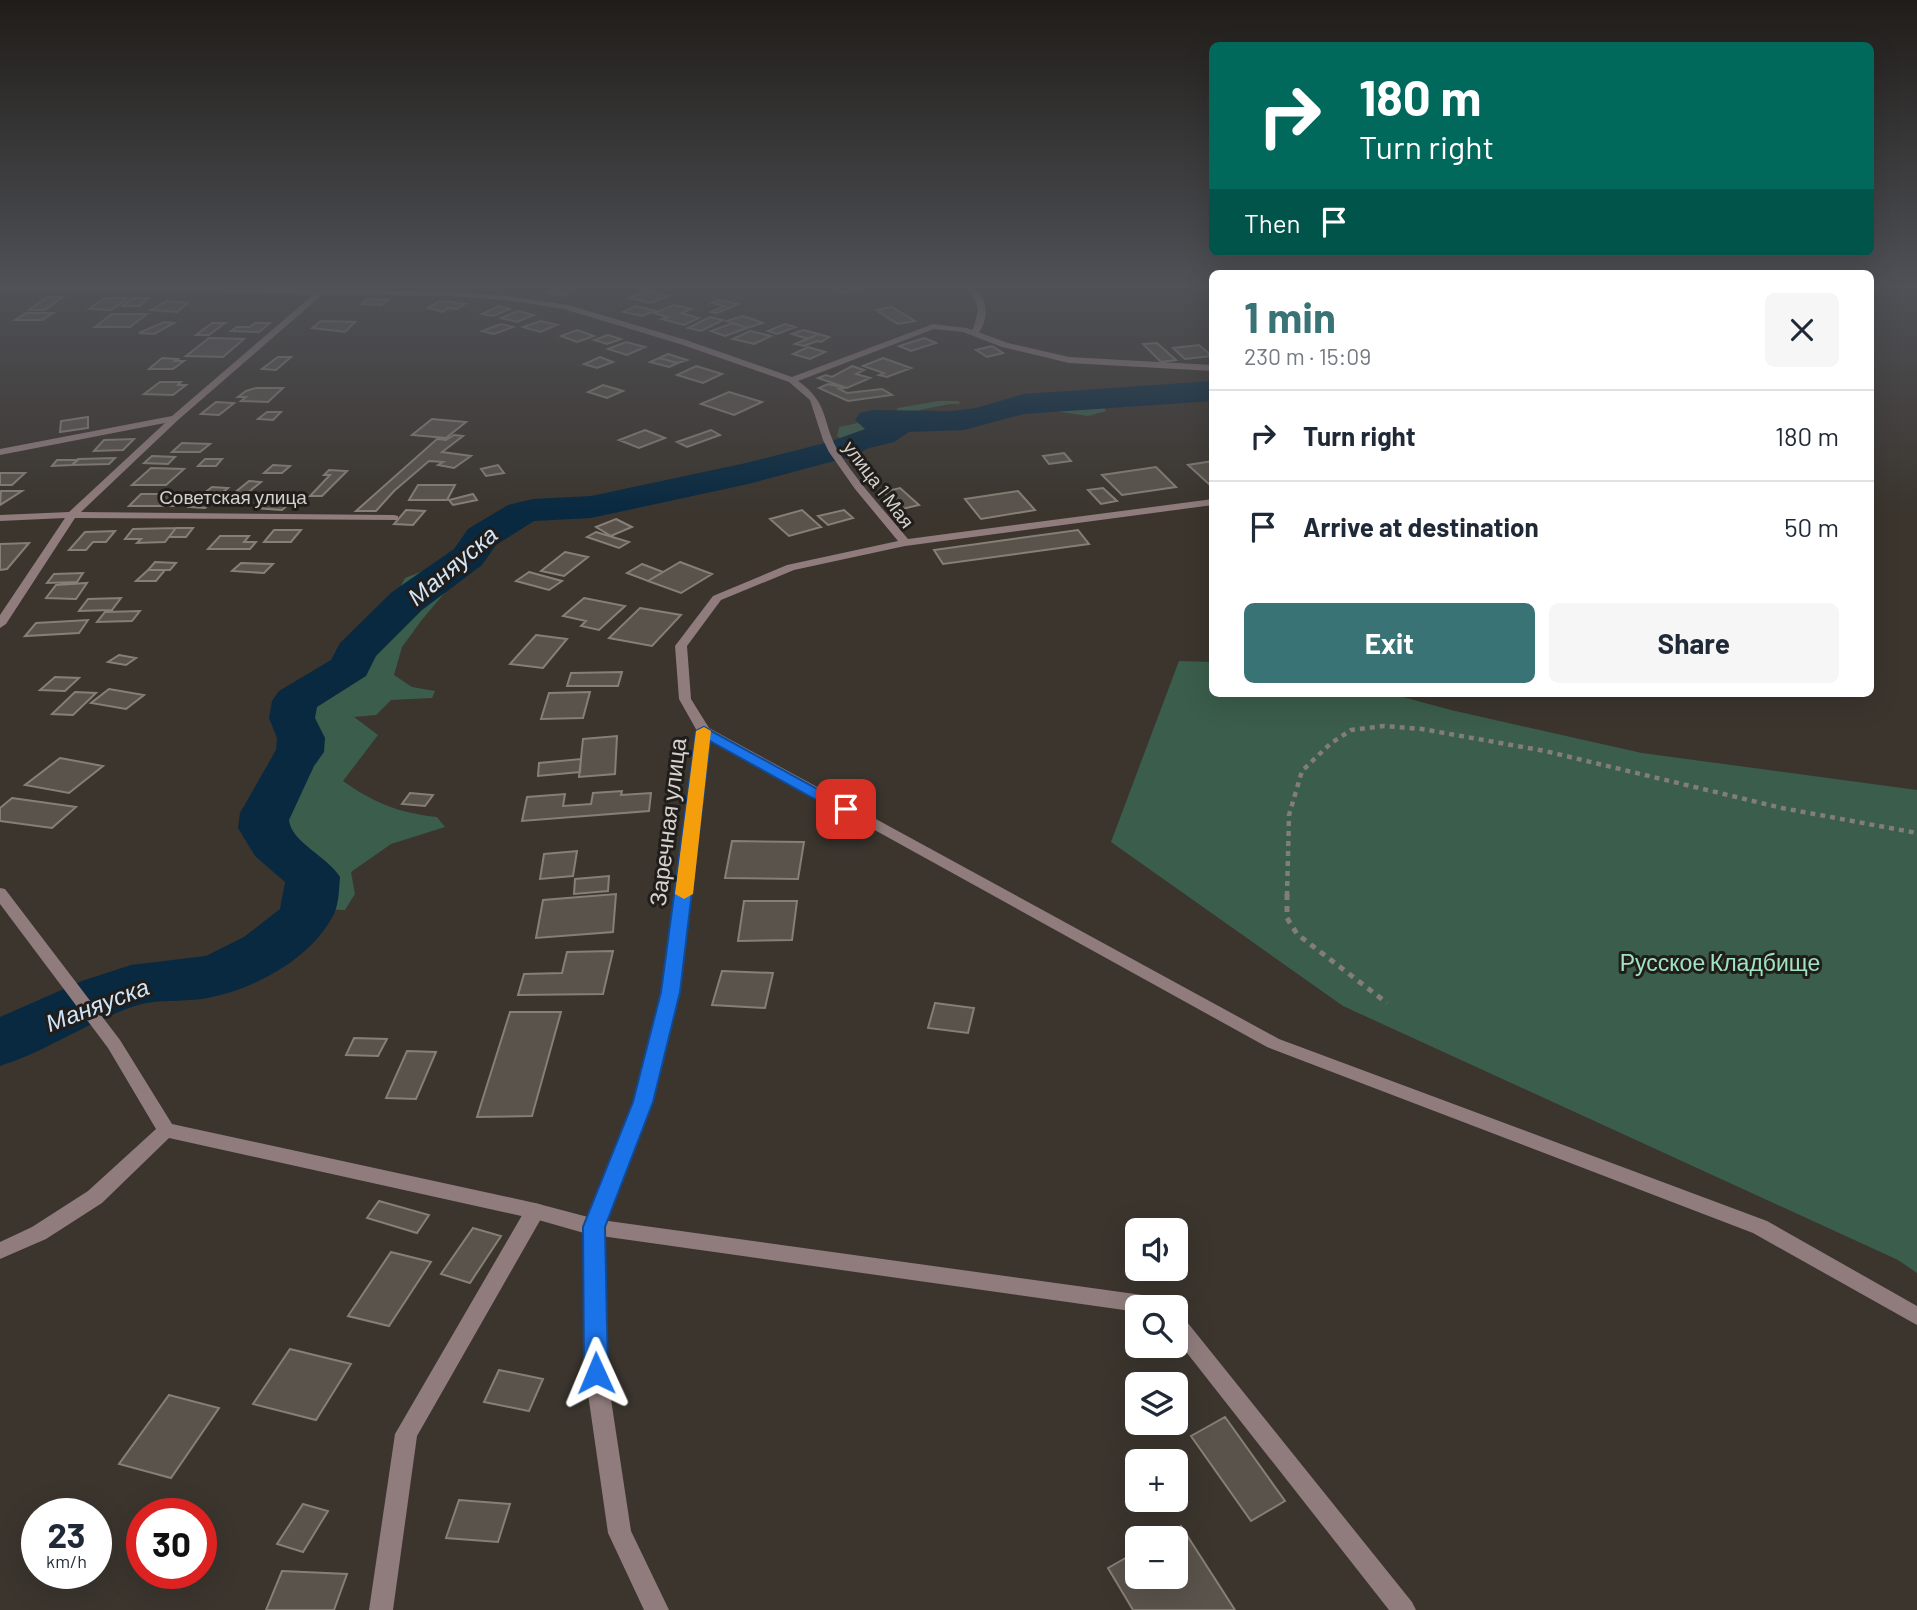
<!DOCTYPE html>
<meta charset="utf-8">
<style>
body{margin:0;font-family:Barlow,sans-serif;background:#f6f6f7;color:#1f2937;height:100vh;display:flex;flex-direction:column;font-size:26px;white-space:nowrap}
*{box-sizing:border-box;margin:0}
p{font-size:23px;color:#747a83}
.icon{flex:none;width:38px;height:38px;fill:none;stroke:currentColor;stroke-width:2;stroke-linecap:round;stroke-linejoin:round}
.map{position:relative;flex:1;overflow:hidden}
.sheet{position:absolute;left:1209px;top:270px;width:665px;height:427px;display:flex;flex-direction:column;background:#fff;border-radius:10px;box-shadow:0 7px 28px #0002}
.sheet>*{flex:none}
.hud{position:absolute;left:1209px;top:42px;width:665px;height:214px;border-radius:10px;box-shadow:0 7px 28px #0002;background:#00695c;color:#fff;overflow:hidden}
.fabs{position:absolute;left:1125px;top:1218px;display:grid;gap:14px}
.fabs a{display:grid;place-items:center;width:63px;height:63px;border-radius:10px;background:#fff;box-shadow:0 7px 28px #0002;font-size:35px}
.speed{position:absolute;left:21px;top:1498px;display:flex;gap:14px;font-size:35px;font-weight:700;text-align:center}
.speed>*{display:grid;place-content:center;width:91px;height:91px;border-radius:50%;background:#fff;box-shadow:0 7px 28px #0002;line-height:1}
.speed small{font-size:18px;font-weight:400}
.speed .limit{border:10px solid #d22;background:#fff;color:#111}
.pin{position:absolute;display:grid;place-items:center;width:60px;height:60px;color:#fff;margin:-30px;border-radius:14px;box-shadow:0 4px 10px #0006}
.me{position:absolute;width:77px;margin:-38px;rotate:359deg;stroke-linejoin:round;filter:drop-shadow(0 0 5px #0008)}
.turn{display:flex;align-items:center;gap:24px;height:147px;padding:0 35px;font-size:32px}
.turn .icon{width:91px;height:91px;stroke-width:2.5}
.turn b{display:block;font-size:49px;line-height:60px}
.then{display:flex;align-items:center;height:66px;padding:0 35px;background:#0003;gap:14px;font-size:26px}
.round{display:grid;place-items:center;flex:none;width:74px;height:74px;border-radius:10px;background:#f6f6f7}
.headline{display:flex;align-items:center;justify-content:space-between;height:119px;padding:0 35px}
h1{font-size:42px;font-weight:700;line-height:52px;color:#397375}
.primary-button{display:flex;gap:14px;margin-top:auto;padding:14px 35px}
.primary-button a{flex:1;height:80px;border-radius:10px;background:#397375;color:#fff;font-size:28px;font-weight:700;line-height:80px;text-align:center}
.primary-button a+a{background:#f6f6f7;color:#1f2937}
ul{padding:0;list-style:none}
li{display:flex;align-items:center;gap:21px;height:91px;padding:0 35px;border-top:2px solid #e0e1e3}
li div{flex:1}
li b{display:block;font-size:26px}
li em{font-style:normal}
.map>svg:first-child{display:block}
.green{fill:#3b5d4b}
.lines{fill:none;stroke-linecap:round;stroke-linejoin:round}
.river{fill:#082940;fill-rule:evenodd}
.building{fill:#5a534c;stroke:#867f77;stroke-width:2}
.path-far1{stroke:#827d77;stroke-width:4.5;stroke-dasharray:5 5;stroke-linecap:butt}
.path{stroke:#827d77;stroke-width:5;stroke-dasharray:6 6;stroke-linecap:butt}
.service{fill:#907c7d;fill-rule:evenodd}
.minor{fill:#907c7d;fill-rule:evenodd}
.route{fill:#1a73e8;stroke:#114b97;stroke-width:2}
.slow{fill:#f59e0b}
.labels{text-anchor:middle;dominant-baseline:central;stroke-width:6;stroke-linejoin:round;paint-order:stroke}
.far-street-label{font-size:19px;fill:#d5d1cd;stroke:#201d1a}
.street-label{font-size:23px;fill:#d5d1cd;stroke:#201d1a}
.park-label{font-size:23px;fill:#9fe4c0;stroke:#201d1a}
.water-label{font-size:24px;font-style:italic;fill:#d0e6f8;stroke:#201d1a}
</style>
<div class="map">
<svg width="1917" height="1610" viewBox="0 0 1917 1610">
<rect width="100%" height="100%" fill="#3b352e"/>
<path class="green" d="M1064,396h35l7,15 -18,5 -46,-7 -1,-8z
M938,401h21l1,3h-10l-31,6 4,5 20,2 -53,3 -9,3 12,2 -8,6 -41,10 -7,-5 2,-9 52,-11 7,-8z
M475,558h8l-36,32 -26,31 -19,26 -8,28 18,12 23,4 -3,7 -41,2 -15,15 -22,2 24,18 -35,46c31,22 56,32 94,36l8,10 -54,17 -40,28 4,22 -10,16 -28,-1 -8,-4 10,-37 -6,-8 -32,-26 -5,-21 21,-104 98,-112 10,-19 36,-14z
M1179,661l34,1v31h175l63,17 191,43 275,37v483l-19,-13 -555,-254 -232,-164z"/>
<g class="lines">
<path class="river" d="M1213,381v20l-189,13 -60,16 -55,2 -15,10 -25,6 -16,8 -105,28 -157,34 -57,3 -38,24 -14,20 -60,45 -46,46 -10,20 -49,31 -2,11 10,20 -1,14 -10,14 -25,54c2,22 39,37 51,57 -1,12 -1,26 -6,37 -23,46 -83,77 -132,85 -21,3 -44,0 -64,6 -48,15 -90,46 -138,61v-49l82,-36 49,-16 75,-9 38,-19 36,-28 5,-27 -30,-26 -17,-28 2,-15 36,-63 1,-12 -8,-20 3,-17 7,-10 52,-31 9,-17 52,-51 62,-43 14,-20 40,-24 25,-6 58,-3 155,-33 83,-21 36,-13 -10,-9 5,-7 12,-3 79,1 25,-3 48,-14z"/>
</g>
<path class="building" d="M555,287h22l-14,9 -16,-4z
M831,287h29l4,1 -21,5z
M647,291l21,5 -17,7 -21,-5z
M47,297h16l-18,13h-16z
M105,298h22l-16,12 -22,-1z
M133,298h16l-10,8h-17z
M367,299l21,1 -7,5 -19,-1z
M719,300l19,4 -21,9 -6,-1 13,-6 -12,-3z
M167,301l21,2 -11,9 -26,-2z
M440,301l17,2 8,1 -8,5 -9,-1 -5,4 -15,-4z
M674,305l18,4 -11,4 18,5 -15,7 -22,-6 6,-2 -14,-4z
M499,306l11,3 -17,7 -11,-2z
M636,306l19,5 -13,5 -19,-4z
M892,307l23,14 -17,3 -22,-14z
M518,311l16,4 -17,7 -16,-4z
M26,313h27l-11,7h-27z
M112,314h35l-17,13h-35z
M743,316l20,7 -16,5 -20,-7z
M710,317l13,3 -22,11 -13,-3z
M321,321l34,1 -10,10 -33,-4z
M541,321l16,4 -17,7 -17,-5z
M164,322l10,1 -20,11 -15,-1z
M212,323h13l-16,12h-13z
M255,323h15l-11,9 -28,-1 6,-4h13z
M733,323l14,5 -22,8 -14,-5z
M501,324l12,3 -19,7 -12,-3z
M785,324l10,3 -18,7 -9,-3z
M577,330l17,6 -17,6 -16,-6z
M803,330l16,4 -11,5 -16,-5z
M750,331l21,5 -17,8 -21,-5z
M819,334l10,3 -8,5 -4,-1 -13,5 -9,-2z
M608,335l13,4 -14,5 -13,-4z
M209,338l35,1 -21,18 -37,-1z
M924,338l12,5 -25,8 -12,-5z
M626,342l19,5 -18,8 -19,-6z
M1157,343l19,17 -15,2 -18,-18z
M1199,345l13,11 -27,3 -12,-11z
M992,346l11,7 -16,4 -11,-7z
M808,347l17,5 -15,7 -17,-5z
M668,354l19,6 -9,3 -19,-5z
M278,357h13l-15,13 -14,-1z
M600,357l13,5 -16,6 -13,-4z
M162,358l16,1 -3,2h9l-11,8h-24z
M659,358l19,5 -9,4 -19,-5z
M883,358l28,10 -24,9 -8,-2 5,-2 -21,-7z
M696,366l26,8 -19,9 -26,-8z
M852,366l12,4 -8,4 14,4 -23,10 -29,-10 8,-3 6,2z
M160,382h21l-3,3h8l-13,10 -29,-1z
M828,384l17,4 -6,1 8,4 35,-4 10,6 -44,6 -29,-13z
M603,385l20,6 -16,7 -19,-6z
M256,388h27l-15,14 -27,-1 5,-4h-8l8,-6z
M729,392l33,10 -28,13 -33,-11z
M216,402l18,1 -15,12 -18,-1z
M267,412h14l-8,8 -15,-1z
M88,417v11l-28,4 1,-11z
M432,419l34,3 -20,16 -34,-3z
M645,430l20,8 -26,10 -20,-8z
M711,430l9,5 -33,12 -10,-5z
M454,435l9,1 -21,16 29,4 -17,12 -16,-3 5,-3 -14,-1 -35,30 -18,20h-20l81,-72 9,1z
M134,439l-11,11 -29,1 10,-11z
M182,443l28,1 -10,8h-28z
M1064,453l7,8 -22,3 -6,-8z
M152,456l23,1 -7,7 -24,-1z
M115,458l-6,6 -37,1 6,-6z
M205,459h17l-6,7h-18z
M57,460h21l-6,5 -20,1z
M1213,461v24h-3l-22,-20z
M273,465l17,1 -8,7h-18z
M498,465l6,8 -18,3 -5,-7z
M1156,467l20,20 -54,8 -20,-20z
M151,468l33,1 -18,16h-34z
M329,470l18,1 -25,25h-12l20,-21h-6z
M0,473h25l-13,12h-12z
M249,481l12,1 -16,13 -12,-1z
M418,485h37l-8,15h-38z
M212,487l16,1 -10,8 -16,-1z
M900,488l19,17 -17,4 -19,-17z
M1103,488l14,13 -16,3 -13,-14z
M1,491h21l-22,14z
M1018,491l17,19 -54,9 -16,-20z
M141,494h45l-12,12h-45z
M473,494l4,6 -24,5 -4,-5z
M199,498l16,1 -10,9 -16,-1z
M264,499l28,2 -10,9 -28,-2z
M406,510l19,1 -12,14 -19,-1z
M802,510l19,17 -32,9 -19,-17z
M844,510l9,8 -25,7 -10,-9z
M616,519l16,8 -21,9 -15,-9z
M176,528h17l-7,9h-17z
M176,528l-11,14 -28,1 4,-4h-16l8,-10z
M274,530h27l-10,12h-27z
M1078,530l11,14 -146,20 -9,-14z
M115,531l-9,11h-13l-7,8h-17l16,-18z
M596,532l33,10 -10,6 -32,-11z
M220,536h29l-5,6h12l-6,7h-42z
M29,543l-22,26 -7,1v-26z
M565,552l23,5 -24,19 -23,-5z
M155,562l21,1 -6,7h-22z
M680,562l32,12 -31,19 -33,-12z
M241,563l32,1 -9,9 -32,-2z
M642,564l21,8 -15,9 -21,-8z
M148,570h17l-9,11h-20z
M529,572l33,9 -13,9 -33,-9z
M83,573l-6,9 -30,1 7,-9z
M87,583l-11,16 -30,-1 10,-13z
M121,598l-9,12 -33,1 9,-12z
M584,598l41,8 -26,24 -18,-4 5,-5 -23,-5z
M640,608l41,7 -29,31 -43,-8z
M140,611l-8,10 -35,1 8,-10z
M88,620l-9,13 -54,3 11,-13z
M536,635l31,4 -24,29 -33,-4z
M119,655l17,3 -10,7 -18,-3z
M622,672l-4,14h-51l4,-13z
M55,677l24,1 -14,13 -25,-1z
M109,689l35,6 -18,14 -35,-6z
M75,692l21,1 -23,22 -21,-1z
M590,692l-7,26 -42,1 8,-26z
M617,736l-2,38 -36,3 4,-38z
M60,758l43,8 -34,27 -44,-8z
M581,759l-1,13 -42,4 1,-13z
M622,791l-1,4 30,-2 -2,18 -127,10 5,-24 38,-3 -2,12 28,-2 2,-11z
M410,793l23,2 -8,11 -23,-2z
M12,798l64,9 -24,21 -52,-7v-13z
M732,841l72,1 -6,37 -73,-1z
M577,851l-4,25 -33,3 4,-25z
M609,876l-1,15 -34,3 1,-15z
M616,894l-3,38 -77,6 7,-38z
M744,901h53l-5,39 -54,1z
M613,951l-10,43 -85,1 6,-21 38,-1 5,-21z
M722,971l51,2 -8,35 -53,-3z
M935,1003l39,5 -6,25 -40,-5z
M510,1012h51l-29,104 -55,1z
M354,1038l33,1 -9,17 -32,-1z
M407,1051l29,1 -20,47 -30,-1z
M379,1201l50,14 -12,18 -50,-15z
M473,1228l28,8 -31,47 -29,-9z
M391,1252l40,10 -42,64 -41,-10z
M290,1349l61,15 -35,56 -63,-16z
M499,1370l44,9 -14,32 -45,-9z
M169,1395l50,13 -48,70 -52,-14z
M1225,1417l60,84 -34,20 -60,-85z
M459,1500l51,4 -12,38 -52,-4z
M303,1504l25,7 -25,41 -26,-8z
M1181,1526l54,84h-102l-25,-42 30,-17v26h38v-39h-16z
M282,1571l65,3 -13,36h-68z"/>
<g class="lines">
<path class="path-far1" d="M1287,896l2,-81 13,-44 28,-27 21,-14 33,-4 38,3 123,22 237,57 135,25"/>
<path class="path" d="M1287,894v24l10,16 90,69"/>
<path class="service" d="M965,287c25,0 26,37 10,49l-4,-2c9,-24 10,-29 -6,-47z
M535,1203l7,2 3,6 -3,6 -125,219 -24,174h-24l26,-176 133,-229z
M594,1219l570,79 7,3 3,6h-36v5l-544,-77 -7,-2 -3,-6 3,-6z
M1176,1314l7,3 229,285 4,8h-27l-213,-271z"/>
<path class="minor" d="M0,287l322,2 126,3 58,4 62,9 118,35 106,37 141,-53 34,4 41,15 61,14 144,8v6l-144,-8 -67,-16 -39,-15 -29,-3 -136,52c33,23 23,43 42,73 20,31 45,57 68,85l305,-40v6l-308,41 -111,24 -73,30 -34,46 4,53 18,29 570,311 488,182 150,85v19l-164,-92 -486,-186 -557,-308 -32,253 -26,110 -48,125 3,146 24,158 38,79h-25l-36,-77 -23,-160 -1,-140 -49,-14 -366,-81 -67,65 -56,36 -46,20v-17l32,-15 56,-36 68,-62 -48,-81 -108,-144v-16l5,1 115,151 52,84 363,79 53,14 46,-115 28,-110 35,-261 -18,-32 -4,-53 38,-50 74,-31 111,-24 -43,-52 -26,-37 -6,-12 -13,-40 -21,-18 -109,-38 -116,-35 -58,-9 -58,-4 -125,-2 -145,126 -97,92 313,3 4,1v4l-323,-2 -69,106 -6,4v-13l65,-97 -65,3v-6l69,-3 96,-89 -165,32v-6l172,-33 142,-122 -314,-5z"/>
</g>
<linearGradient id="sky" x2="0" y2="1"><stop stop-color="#201d19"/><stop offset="0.56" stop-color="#4f5157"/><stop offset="1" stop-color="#4f5157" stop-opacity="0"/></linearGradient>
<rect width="1917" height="512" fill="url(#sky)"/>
<path class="route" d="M704,727l150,82 -8,5 -6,-1 -130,-72 -30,251 -27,110 -48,125 3,146 -4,8 -8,3 -9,-3 -3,-8 -1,-146 50,-125 28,-110 35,-261z"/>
<path class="slow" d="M704,727l7,4 -18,163 -9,5 -9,-5 21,-163z"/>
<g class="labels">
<g class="far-street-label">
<text transform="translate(879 484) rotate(53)">улица 1 Мая</text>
<text x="233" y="496">Советская улица</text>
</g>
<g class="street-label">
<text transform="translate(667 822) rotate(-83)">Заречная улица</text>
</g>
<g class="park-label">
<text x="1720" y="962">Русское Кладбище</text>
</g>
<g class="water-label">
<text transform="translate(452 565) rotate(-40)">Маняуска</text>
<text transform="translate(97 1004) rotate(-21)">Маняуска</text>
</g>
</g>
</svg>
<div class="fabs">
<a><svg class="icon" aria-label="sound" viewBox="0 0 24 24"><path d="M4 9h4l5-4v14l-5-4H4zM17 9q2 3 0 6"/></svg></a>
<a><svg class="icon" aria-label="search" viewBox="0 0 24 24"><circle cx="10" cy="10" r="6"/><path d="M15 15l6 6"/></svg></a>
<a><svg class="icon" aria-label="layers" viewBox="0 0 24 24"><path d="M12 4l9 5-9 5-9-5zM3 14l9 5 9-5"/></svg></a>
<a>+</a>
<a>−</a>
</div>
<div class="speed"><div>23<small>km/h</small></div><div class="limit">30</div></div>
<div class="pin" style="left:846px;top:809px;background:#d93025"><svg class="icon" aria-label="arrive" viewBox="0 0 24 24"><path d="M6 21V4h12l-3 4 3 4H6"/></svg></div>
<svg class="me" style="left:596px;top:1373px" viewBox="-20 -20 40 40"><path d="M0-17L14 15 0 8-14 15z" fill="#1a73e8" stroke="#fff" stroke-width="4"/></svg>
<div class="hud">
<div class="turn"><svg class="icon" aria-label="right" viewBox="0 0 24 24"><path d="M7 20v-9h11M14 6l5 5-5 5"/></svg><div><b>180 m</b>Turn right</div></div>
<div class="then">Then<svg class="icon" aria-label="arrive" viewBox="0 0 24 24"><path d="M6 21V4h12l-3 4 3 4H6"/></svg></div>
</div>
<section class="sheet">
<div class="headline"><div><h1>1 min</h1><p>230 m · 15:09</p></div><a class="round"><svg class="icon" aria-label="close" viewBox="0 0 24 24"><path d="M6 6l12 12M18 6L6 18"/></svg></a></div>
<ul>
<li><svg class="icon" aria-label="right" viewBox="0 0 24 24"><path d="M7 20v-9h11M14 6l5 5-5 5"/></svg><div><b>Turn right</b></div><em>180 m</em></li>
<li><svg class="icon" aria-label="arrive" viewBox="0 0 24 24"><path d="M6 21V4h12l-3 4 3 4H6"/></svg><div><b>Arrive at destination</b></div><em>50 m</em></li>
</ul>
<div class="primary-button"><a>Exit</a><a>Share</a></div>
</section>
</div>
